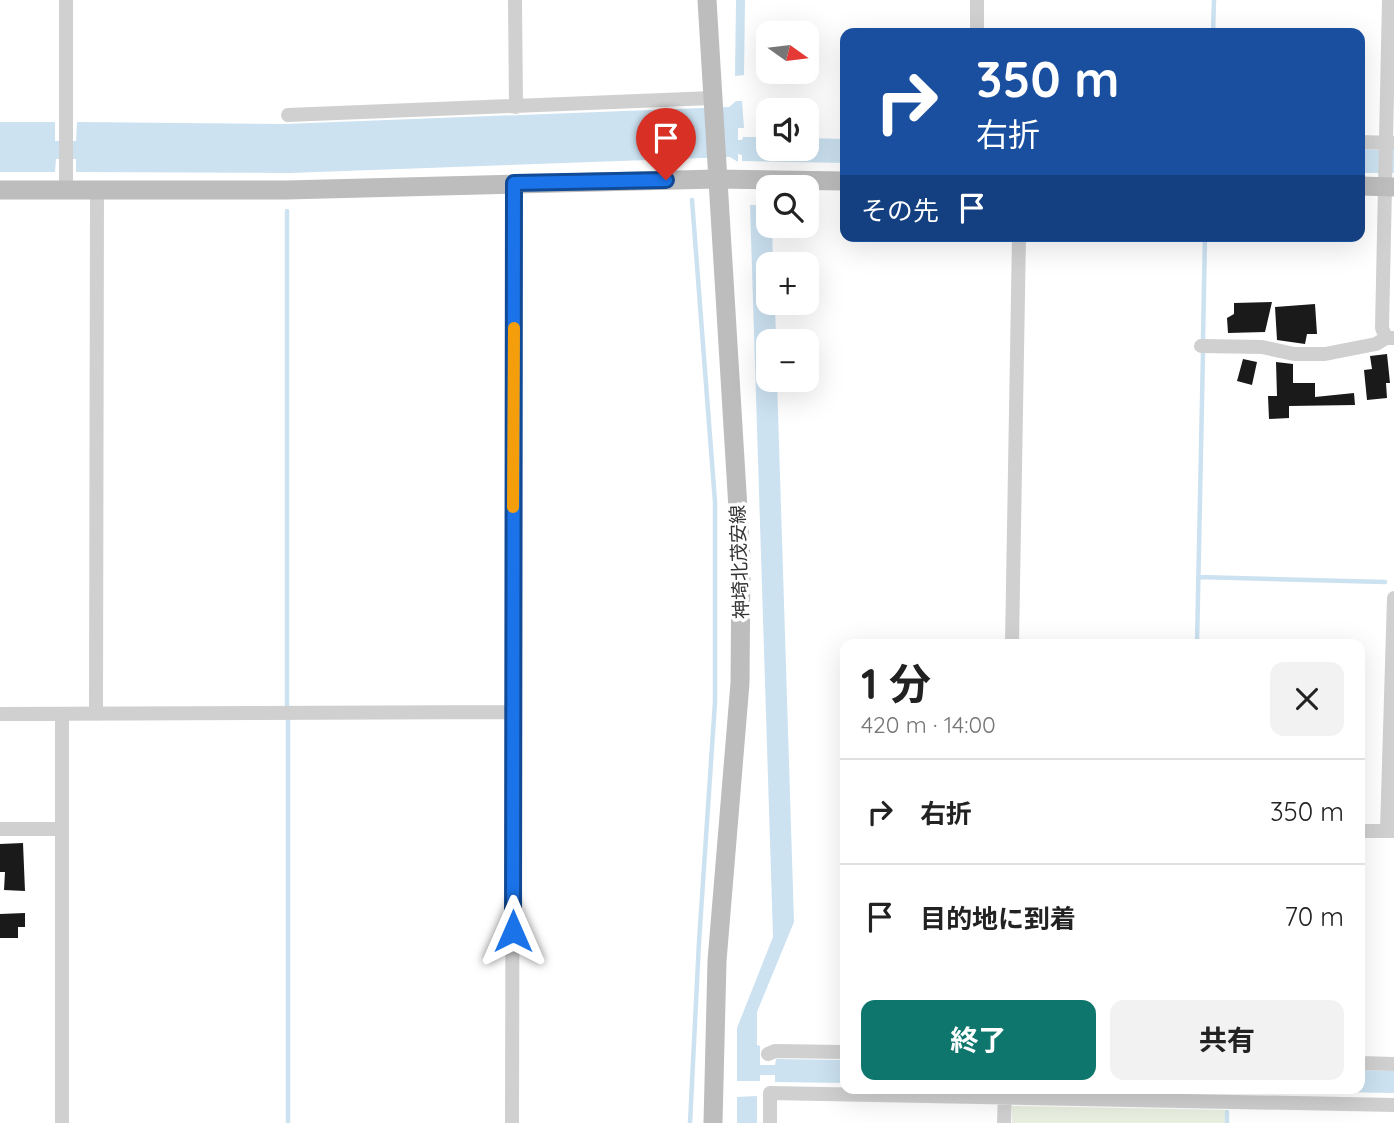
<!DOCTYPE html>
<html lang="ja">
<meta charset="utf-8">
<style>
body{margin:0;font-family:Quicksand,"Noto Sans JP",sans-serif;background:#f2f2f2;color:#222;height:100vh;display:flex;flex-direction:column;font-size:26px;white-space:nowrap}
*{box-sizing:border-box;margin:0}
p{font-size:23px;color:#767676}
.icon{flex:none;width:38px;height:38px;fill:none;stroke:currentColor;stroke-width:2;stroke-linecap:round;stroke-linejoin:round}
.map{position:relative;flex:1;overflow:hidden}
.drawer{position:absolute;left:840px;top:639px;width:525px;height:455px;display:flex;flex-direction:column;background:#fff;border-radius:14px;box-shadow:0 7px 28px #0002}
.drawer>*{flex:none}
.banner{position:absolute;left:840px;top:28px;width:525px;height:214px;border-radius:14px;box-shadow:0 7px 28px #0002;background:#1a4fa0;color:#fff;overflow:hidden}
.needle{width:46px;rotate:104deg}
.fabs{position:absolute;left:756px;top:21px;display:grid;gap:14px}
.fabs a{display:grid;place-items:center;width:63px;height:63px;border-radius:14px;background:#fff;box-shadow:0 7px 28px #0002;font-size:35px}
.pin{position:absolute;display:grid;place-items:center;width:60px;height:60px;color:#fff;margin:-72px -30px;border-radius:50% 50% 50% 0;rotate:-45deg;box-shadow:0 0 7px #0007}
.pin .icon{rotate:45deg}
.me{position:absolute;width:77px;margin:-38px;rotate:0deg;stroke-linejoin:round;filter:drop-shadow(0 0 5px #0008)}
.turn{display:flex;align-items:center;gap:24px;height:147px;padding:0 21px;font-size:32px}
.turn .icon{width:91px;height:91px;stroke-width:2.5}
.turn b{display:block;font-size:49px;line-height:60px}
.then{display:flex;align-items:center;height:66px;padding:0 21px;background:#0003;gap:14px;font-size:26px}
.round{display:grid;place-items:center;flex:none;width:74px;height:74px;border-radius:14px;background:#f2f2f2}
.overview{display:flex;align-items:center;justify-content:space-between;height:119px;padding:0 21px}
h1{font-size:42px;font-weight:700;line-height:52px}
.cta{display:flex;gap:14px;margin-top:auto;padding:14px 21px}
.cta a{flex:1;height:80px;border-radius:14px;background:#0f766e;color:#fff;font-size:28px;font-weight:700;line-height:80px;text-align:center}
.cta a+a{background:#f2f2f2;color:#222}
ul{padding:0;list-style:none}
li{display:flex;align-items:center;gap:21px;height:105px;padding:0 21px;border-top:2px solid #e0e0e0}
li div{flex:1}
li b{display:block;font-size:26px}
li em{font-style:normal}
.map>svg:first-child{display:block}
.green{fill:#e9f0e1}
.water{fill:#cce2f1}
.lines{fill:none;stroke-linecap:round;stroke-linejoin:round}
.stream{stroke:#cce2f1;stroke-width:4.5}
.building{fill:#1a1a1a}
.street{stroke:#d0d0d0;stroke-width:14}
.secondary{stroke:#bdbdbd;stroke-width:19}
.route-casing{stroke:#114b97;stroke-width:18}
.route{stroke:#1a73e8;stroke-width:12}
.slow{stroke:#f59e0b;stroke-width:12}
.labels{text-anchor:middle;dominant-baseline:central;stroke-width:7;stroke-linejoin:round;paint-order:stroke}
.street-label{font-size:19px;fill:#333;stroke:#fff}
</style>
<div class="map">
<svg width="1394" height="1123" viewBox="0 0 1394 1123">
<rect width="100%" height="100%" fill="#fff"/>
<path class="green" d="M1012,1106l215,4 -1,13h-214z"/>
<path class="water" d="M736,0h9l-1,75 -9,1z
M736,101h6l2,27h-6v12h4l1,-3h25v12h39v-11l38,1v24l-103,-2v-6l-4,-1v8l-8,-5 -441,16 -213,-1v-13h-20l-1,13h-55v-50h55v19h21l1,-19 207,2 445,-17z
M1360,149l34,1v23h-34z
M750,205h18v21h4l1,38h-5v39h7l1,38h-8v39h9l17,542 -37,90v33l3,1v19h15l1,-6 69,1v23l-70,-1v-7h-15v6h-23v-53l36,-91z
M1360,1070l34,1v22l-217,-4 183,-1z
M757,1096v27h-20v-26z"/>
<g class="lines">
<path class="stream" d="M1213,33l1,-33
M287,211v496
M1203,339l2,-103
M1198,577l187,5
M1197,644l6,-292
M288,719v404
M690,1123l9,-181 16,-240v-200l-23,-302
M1227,1123v-11"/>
</g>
<path class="building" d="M1272,302l-7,30 -37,1 -1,-15 7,-4v-11z
M1315,304l2,30h-10l-2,10 -28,-4 -2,-33z
M1387,354l3,29h-4l1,15 -20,2 -3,-30 8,-1 -2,-13z
M1243,359l14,3 -5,23 -15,-4z
M1276,362l17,2v19h22v14l39,-4 1,12 -66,1v12l-20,1 -1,-23h9z
M23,843l2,48 -21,-1 1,-18h-5v-28z
M25,913v14h-7v11h-18v-24z"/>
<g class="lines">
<path class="street" d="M515,0l1,107
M1389,0l-7,328 4,10h8
M977,33v-33
M288,115l424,-17
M1360,142l33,1
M66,191v-191
M1201,346l61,1 32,7h31l51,-10 10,-6
M1012,644l7,-408
M0,714l513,-2
M96,714l1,-523
M0,829h62
M1360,831h34
M1387,831l7,-233
M768,1054l7,-3 70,1
M1360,1063l34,1
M62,1123v-409
M512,1123l2,-940
M770,1123v-30l624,12
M1004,1123l1,-33"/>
<path class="secondary" d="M707,0l34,558 -1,125 -23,278 -4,162
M1360,186l34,1
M0,190h286l430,-11 129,2"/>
</g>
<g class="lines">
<g class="route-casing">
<path id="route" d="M513,931l1,-748 152,-3"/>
</g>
<use href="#route" class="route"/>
<path class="slow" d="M513,507l1,-179"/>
</g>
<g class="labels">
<g class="street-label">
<text transform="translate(739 562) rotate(-92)">神埼北茂安線</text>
</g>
</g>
</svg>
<div class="fabs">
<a><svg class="needle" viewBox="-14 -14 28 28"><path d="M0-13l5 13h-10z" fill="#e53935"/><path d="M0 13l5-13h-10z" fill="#767676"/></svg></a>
<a><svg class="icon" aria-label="sound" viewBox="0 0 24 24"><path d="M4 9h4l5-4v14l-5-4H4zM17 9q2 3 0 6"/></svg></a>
<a><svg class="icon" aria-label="search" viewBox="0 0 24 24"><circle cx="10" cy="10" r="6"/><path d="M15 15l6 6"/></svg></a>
<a>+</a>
<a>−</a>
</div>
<div class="pin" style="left:666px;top:180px;background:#d93025"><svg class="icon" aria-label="arrive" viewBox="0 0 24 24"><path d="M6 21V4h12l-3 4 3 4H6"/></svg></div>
<svg class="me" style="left:513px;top:931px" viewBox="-20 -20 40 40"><path d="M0-17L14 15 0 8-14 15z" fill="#1a73e8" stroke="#fff" stroke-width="4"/></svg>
<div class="banner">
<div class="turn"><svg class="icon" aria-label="right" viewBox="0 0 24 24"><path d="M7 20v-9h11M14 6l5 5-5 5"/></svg><div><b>350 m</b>右折</div></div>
<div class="then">その先<svg class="icon" aria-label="arrive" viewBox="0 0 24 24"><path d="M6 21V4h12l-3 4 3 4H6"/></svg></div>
</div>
<section class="drawer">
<div class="overview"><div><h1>1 分</h1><p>420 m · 14:00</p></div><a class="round"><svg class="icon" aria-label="close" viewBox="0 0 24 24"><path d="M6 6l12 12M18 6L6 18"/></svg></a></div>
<ul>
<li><svg class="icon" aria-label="right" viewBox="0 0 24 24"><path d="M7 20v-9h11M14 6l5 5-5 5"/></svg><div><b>右折</b></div><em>350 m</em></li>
<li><svg class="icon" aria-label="arrive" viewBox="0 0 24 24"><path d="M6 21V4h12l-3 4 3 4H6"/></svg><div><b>目的地に到着</b></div><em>70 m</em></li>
</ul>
<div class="cta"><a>終了</a><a>共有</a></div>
</section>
</div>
